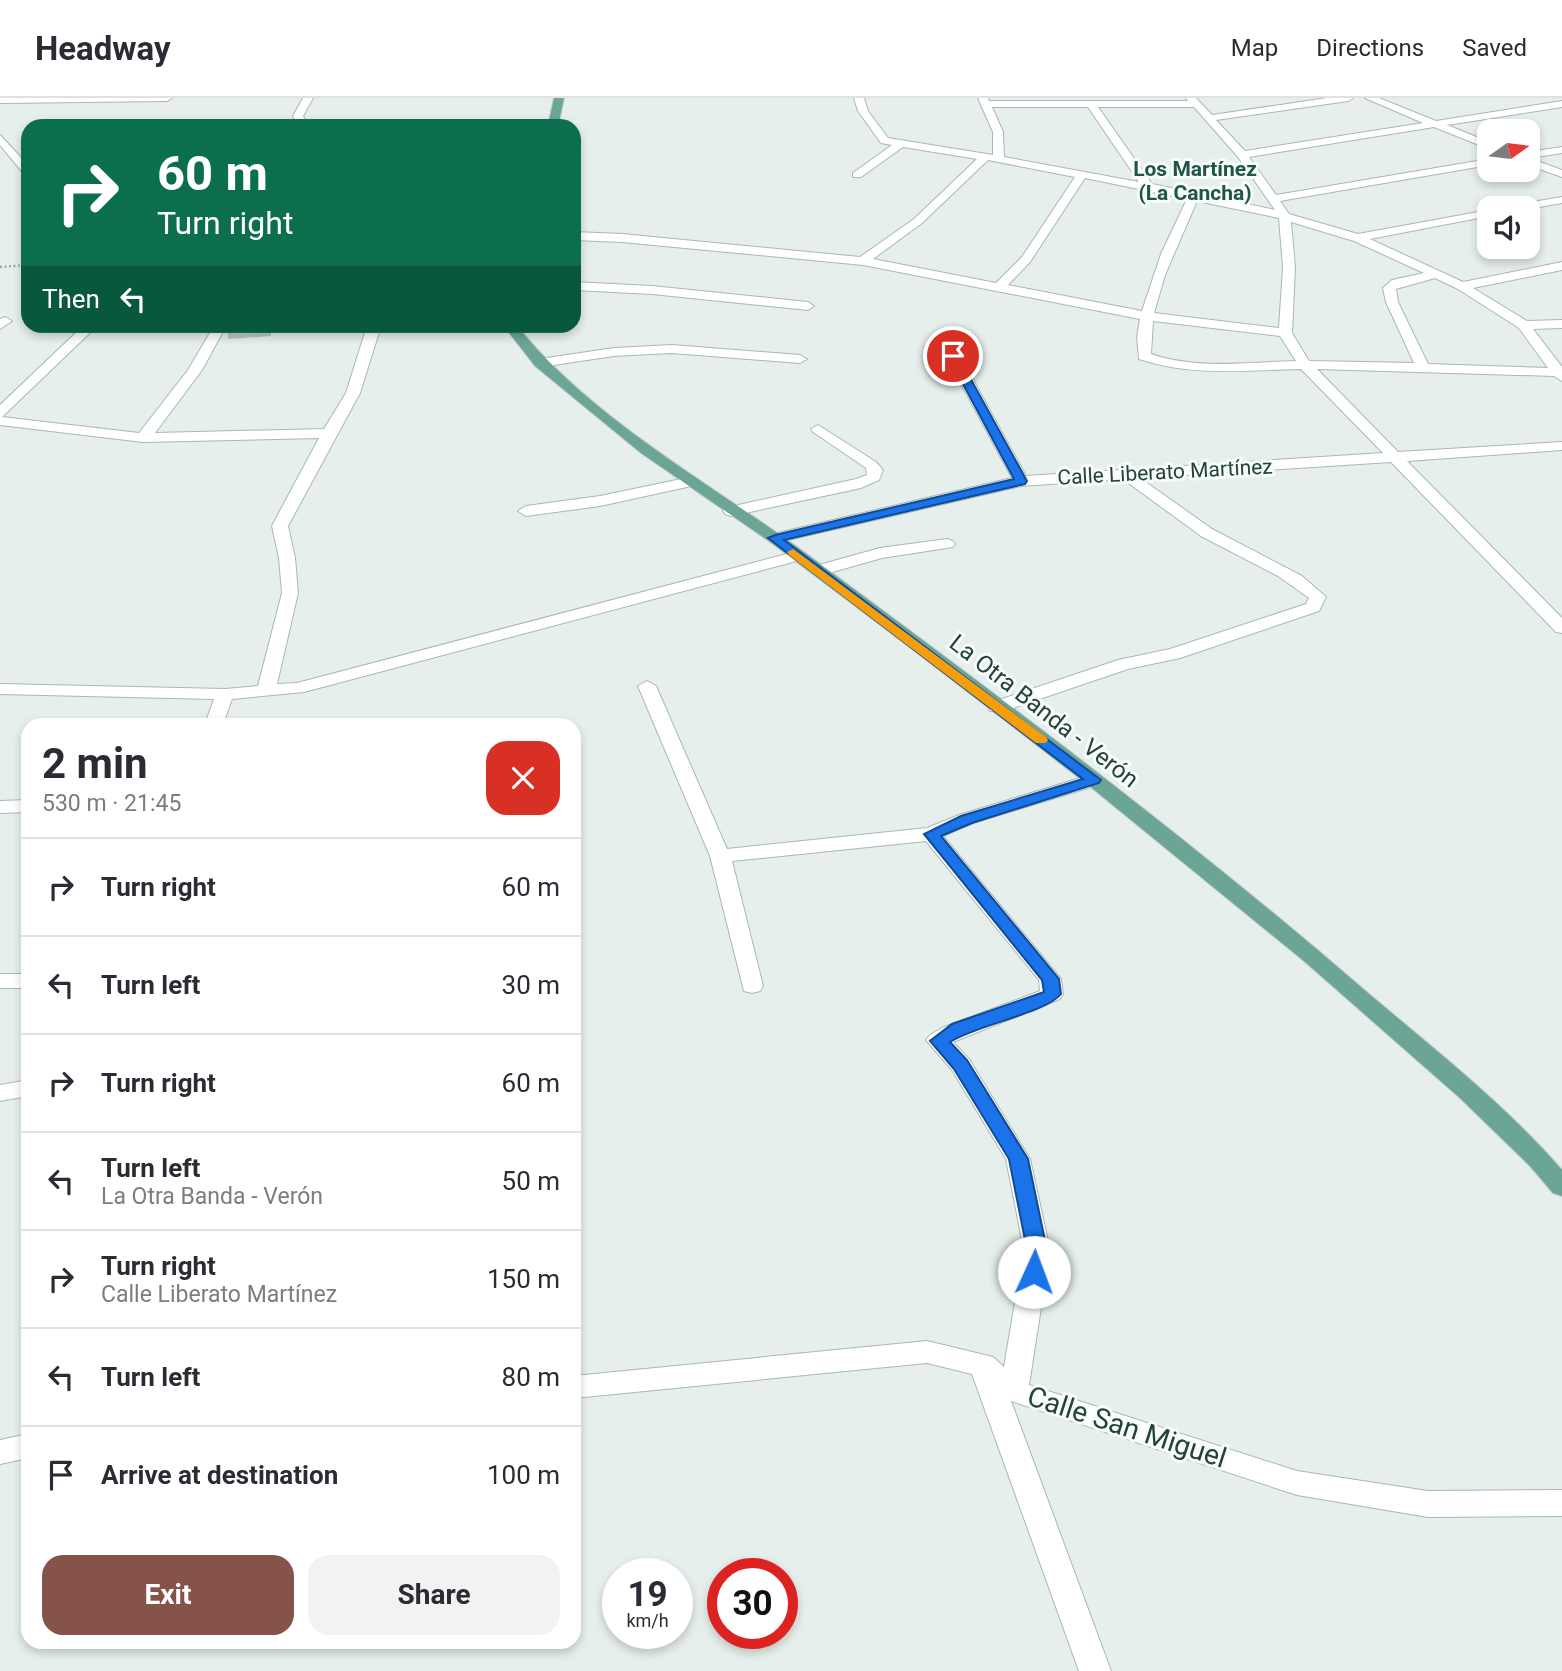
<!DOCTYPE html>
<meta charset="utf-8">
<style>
body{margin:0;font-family:Roboto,sans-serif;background:#f2f2f3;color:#2b2b33;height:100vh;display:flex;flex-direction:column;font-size:26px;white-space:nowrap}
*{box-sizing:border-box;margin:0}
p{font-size:23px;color:#7c7c81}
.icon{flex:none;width:38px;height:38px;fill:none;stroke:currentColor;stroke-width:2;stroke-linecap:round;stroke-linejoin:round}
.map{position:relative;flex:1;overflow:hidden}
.drawer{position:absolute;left:21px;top:620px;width:560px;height:931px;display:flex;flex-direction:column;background:#fff;border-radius:21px;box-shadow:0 4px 10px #0003}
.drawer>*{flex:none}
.guide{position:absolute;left:21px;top:21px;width:560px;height:214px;border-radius:21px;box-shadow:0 4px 10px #0003;background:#0b6e4f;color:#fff;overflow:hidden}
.needle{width:46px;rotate:76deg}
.buttons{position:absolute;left:1477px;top:21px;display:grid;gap:14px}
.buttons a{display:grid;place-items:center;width:63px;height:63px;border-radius:14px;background:#fff;box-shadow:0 4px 10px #0003;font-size:35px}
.speed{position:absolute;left:602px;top:1460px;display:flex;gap:14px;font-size:35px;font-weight:700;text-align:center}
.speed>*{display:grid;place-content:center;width:91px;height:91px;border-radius:50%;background:#fff;box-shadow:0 4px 10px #0003;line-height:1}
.speed small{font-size:18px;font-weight:400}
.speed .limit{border:10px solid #d22;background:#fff;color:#111}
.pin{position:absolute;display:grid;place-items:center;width:60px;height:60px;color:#fff;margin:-30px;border:4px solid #fff;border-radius:50%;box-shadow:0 2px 7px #0007}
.me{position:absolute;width:77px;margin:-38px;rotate:2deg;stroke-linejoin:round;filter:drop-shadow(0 0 5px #0008)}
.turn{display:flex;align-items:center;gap:24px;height:147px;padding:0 21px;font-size:32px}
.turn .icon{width:91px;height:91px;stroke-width:2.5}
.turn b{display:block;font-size:49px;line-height:60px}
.then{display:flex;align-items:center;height:66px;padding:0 21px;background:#0003;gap:14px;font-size:26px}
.round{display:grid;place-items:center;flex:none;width:74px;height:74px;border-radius:21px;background:#f2f2f3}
.headline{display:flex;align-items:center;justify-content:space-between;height:119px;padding:0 21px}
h1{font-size:42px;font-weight:700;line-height:52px}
.cta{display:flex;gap:14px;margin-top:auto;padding:14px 21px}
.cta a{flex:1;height:80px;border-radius:21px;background:#855347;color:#fff;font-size:28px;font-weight:700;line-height:80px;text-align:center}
.cta a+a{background:#f2f2f3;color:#2b2b33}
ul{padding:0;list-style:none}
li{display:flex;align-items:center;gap:21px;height:98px;padding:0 21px;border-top:2px solid #e1e1e2}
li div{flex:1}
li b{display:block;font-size:26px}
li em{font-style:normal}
header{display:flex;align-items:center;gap:42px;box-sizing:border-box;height:98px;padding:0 35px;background:#fff;border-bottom:2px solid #e1e1e2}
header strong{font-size:33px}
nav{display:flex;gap:38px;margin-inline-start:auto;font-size:24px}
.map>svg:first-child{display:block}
.building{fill:#bbcac4;stroke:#b8c9c2;stroke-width:2}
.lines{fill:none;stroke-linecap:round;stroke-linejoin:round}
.minor-casing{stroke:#a8b8b2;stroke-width:2}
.major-casing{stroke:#c2cac8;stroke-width:2}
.path{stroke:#86b3a5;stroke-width:2.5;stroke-dasharray:2 2.5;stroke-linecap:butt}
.minor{fill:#fff;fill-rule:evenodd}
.major{fill:#6aa596;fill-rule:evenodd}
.route{fill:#1a73e8;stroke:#114b97;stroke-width:2}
.slow{fill:#f59e0b}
.labels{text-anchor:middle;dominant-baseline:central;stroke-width:6;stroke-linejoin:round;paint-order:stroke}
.far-neighbourhood-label{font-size:21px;font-weight:bold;fill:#1f5548;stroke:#f7fbf9}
.far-street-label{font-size:21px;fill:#24423a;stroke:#f7fbf9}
.street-label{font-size:24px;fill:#24423a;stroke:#f7fbf9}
.near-street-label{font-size:28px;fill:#24423a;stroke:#f7fbf9}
</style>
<header>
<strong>Headway</strong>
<nav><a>Map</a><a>Directions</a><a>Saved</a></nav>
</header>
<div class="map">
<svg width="1562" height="1573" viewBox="0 0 1562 1573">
<rect width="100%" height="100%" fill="#e6efeb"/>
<path class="building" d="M239,228h51l-20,2v7l-41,3v-8l10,-1z"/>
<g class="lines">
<g class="minor-casing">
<path id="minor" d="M0,0h172l-5,3 -167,2z
M303,0h10l-10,18 5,10h-10l-5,-10z
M854,0h10l4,13 20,27 105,17v-23l-15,-34h10l1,3h199l-2,-3h10l16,17 115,-17h26l-5,3 -132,19 29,31 178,-28 -58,-25h14l57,23 126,-20v6l-115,18 42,17v7l-55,-22 -185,30 27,38 213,-36v6l-209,36 9,13 69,20 131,-24v6l-119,23 93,43 99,-20v8l-89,18 54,33 35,-1v8l-29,1 29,38v14l-8,-5 -237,-7 81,83 164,-10v8l-155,11 155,157v15l-6,-1 -165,-170 -251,16 72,51 90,47 24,21 -7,14 -139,47 -52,11 -124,42h-14l-2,-4 2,-4 128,-43 52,-11 136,-45 3,-6 -31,-22 -77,-40 -78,-57 -102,7 -246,57 -6,-2 -2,-3 2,-3 243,-57 -66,-122 2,-3 5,-1 7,4 66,120 357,-23 -82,-84c-54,1 -109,8 -162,-10l-2,-22 3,-18 -277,-54 -241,-23 -48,-2v-8l48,2 238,23 54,-38 63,-60 -74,-12 -42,30h-8v-4l39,-28 -11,-2 -23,-32zM992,9h96l51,75 -135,-25 -1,-25zM1098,9h96l44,50 37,53 -123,-26zM988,62l87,17 -53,80 -26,26 -123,-24 49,-36zM1085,80l102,21 -26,55 -19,57 -134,-26 22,-23zM1197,103l82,17 4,49 -4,61 -125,-15 11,-38zM1291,124l63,19 70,32 -32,7 -9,8 3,14 28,61 -105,-2 -17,-28 3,-66zM1435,180l23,11 61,39 29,40 -120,-4 -30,-62 -2,-13zM1153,223l127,15 16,25c-48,1 -99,9 -145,-7z
M0,37l28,30v10l-4,-1 -24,-29z
M1562,49v6l-33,5 33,12v7l-34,-12v-13z
M1562,99v6l-34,6 -18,-1 6,-3z
M574,184l78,4 156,16 6,4 -6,4 -156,-16 -78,-4z
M5,219l7,4 -12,8v-10z
M83,228h14l-95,91 137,16 49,-63 26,-44h12l-24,44 -47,63 169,-4 22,-36 21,-67h14l-21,67 -72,133 7,32 3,35 -21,91 20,-1 501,-132 8,5 -2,3 -500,133 -72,7 -9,25h-18l9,-25 -214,-5v-10l225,5 33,-3 24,-93 -3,-35 -7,-32 47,-88 -176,4 -143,-17v-20z
M672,247l128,10 7,4 -7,4 -128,-10 -58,3 -74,11 -7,-4 7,-4 74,-11z
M818,327l58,37 7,8 -4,10 -18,8 -130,28 -6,-2 -2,-3 2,-3 131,-29 11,-4 -1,-7 -53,-36 -2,-3z
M691,379l8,5 -3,3 -96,21 -74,10 -8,-5 8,-5 74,-10z
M947,441l6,2 2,3 -2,3 -71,11 -64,18 -8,-5 2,-4 68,-19z
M647,583l9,5 71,163 200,-21 32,-13 128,-39h14l3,4 -3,4 -128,39 -30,13 118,143 2,15 -3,5 -107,43 16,17 61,100 20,91 -21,135 268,86 131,20 134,-1v26l-134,1 -131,-22 -286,-94 100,270h-32l-107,-297 -45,-11 -353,35v-22l353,-35 66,16 11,10 20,-117 -18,-91 -54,-89 -26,-30 4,-5 14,-8 96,-36 -1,-11 -113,-139 -194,20 31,125 -3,5 -8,2 -8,-2 -34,-135 -72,-170z
M28,702v12l-28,1v-12z
M0,876h28v14h-28z
M28,982v16l-28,5v-16z
M28,1336v24l-28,6v-24z"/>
</g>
<g class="major-casing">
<path id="major" d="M554,0h10l-6,28h-10z
M504,228h13c78,96 192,156 291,229 188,139 377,280 554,433 68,58 141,114 200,182v26l-9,-3 -23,-27 -70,-68 -156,-137 -217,-177 -168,-130 -150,-113 -128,-88 -106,-87z"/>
</g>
<path class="path" d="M0,169l28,-2"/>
<use href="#minor" class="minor"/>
<use href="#major" class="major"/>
</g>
<path class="route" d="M953,255l5,3 69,125 -2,3 -241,56 317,240 -2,3 -127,40 -31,13 118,143 2,15c-15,19 -85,31 -111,48l17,18 61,99 19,91 -6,27 -7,2 -8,-2 -2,-5 3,-22 -18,-91 -55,-90 -24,-28 22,-17 92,-32 -2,-12 -118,-146 37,-18 122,-37 -315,-241 7,-3 239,-56 -66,-123z"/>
<path class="slow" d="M793,451l253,188 2,3 -2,3h-10l-247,-188 -2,-3z"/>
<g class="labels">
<g class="far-neighbourhood-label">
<text x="1195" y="71">Los Martínez<tspan x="1195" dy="24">(La Cancha)</tspan></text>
</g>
<g class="far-street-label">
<text transform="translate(1165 374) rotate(-3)">Calle Liberato Martínez</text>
</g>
<g class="street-label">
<text transform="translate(1044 613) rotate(38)">La Otra Banda - Verón</text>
</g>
<g class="near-street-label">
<text transform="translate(1127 1329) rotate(18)">Calle San Miguel</text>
</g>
</g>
</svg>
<div class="buttons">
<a><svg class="needle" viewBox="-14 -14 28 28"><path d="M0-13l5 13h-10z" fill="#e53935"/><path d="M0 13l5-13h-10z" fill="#7c7c81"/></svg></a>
<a><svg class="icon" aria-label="sound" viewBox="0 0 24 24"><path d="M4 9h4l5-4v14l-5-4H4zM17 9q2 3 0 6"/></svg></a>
</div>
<div class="speed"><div>19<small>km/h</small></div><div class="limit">30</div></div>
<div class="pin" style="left:953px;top:258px;background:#d93025"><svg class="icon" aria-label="arrive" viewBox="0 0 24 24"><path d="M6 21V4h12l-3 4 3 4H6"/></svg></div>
<svg class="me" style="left:1034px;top:1174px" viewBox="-20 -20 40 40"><circle r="19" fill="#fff"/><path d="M0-13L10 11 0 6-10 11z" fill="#1a73e8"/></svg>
<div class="guide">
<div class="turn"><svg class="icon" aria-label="right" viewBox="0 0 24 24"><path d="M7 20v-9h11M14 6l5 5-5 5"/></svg><div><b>60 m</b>Turn right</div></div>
<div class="then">Then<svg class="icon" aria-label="left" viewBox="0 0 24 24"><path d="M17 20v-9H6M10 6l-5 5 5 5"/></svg></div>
</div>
<section class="drawer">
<div class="headline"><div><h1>2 min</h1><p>530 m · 21:45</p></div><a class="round" style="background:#d93025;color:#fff"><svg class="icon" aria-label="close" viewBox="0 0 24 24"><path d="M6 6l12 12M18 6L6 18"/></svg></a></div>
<ul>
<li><svg class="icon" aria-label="right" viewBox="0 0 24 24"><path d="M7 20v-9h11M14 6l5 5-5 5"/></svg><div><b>Turn right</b></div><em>60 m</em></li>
<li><svg class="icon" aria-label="left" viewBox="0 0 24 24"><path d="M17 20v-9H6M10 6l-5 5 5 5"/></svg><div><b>Turn left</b></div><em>30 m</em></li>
<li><svg class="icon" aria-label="right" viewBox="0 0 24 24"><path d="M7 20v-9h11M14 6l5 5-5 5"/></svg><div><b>Turn right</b></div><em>60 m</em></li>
<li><svg class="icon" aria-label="left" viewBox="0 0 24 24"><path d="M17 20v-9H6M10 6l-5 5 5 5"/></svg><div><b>Turn left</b><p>La Otra Banda - Verón</p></div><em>50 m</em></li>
<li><svg class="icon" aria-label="right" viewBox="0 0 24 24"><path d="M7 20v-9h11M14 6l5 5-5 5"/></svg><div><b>Turn right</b><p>Calle Liberato Martínez</p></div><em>150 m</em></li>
<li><svg class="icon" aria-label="left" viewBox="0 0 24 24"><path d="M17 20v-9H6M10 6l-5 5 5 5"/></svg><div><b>Turn left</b></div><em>80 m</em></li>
<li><svg class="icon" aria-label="arrive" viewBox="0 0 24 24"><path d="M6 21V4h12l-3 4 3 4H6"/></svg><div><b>Arrive at destination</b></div><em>100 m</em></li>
</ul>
<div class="cta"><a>Exit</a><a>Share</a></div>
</section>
</div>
